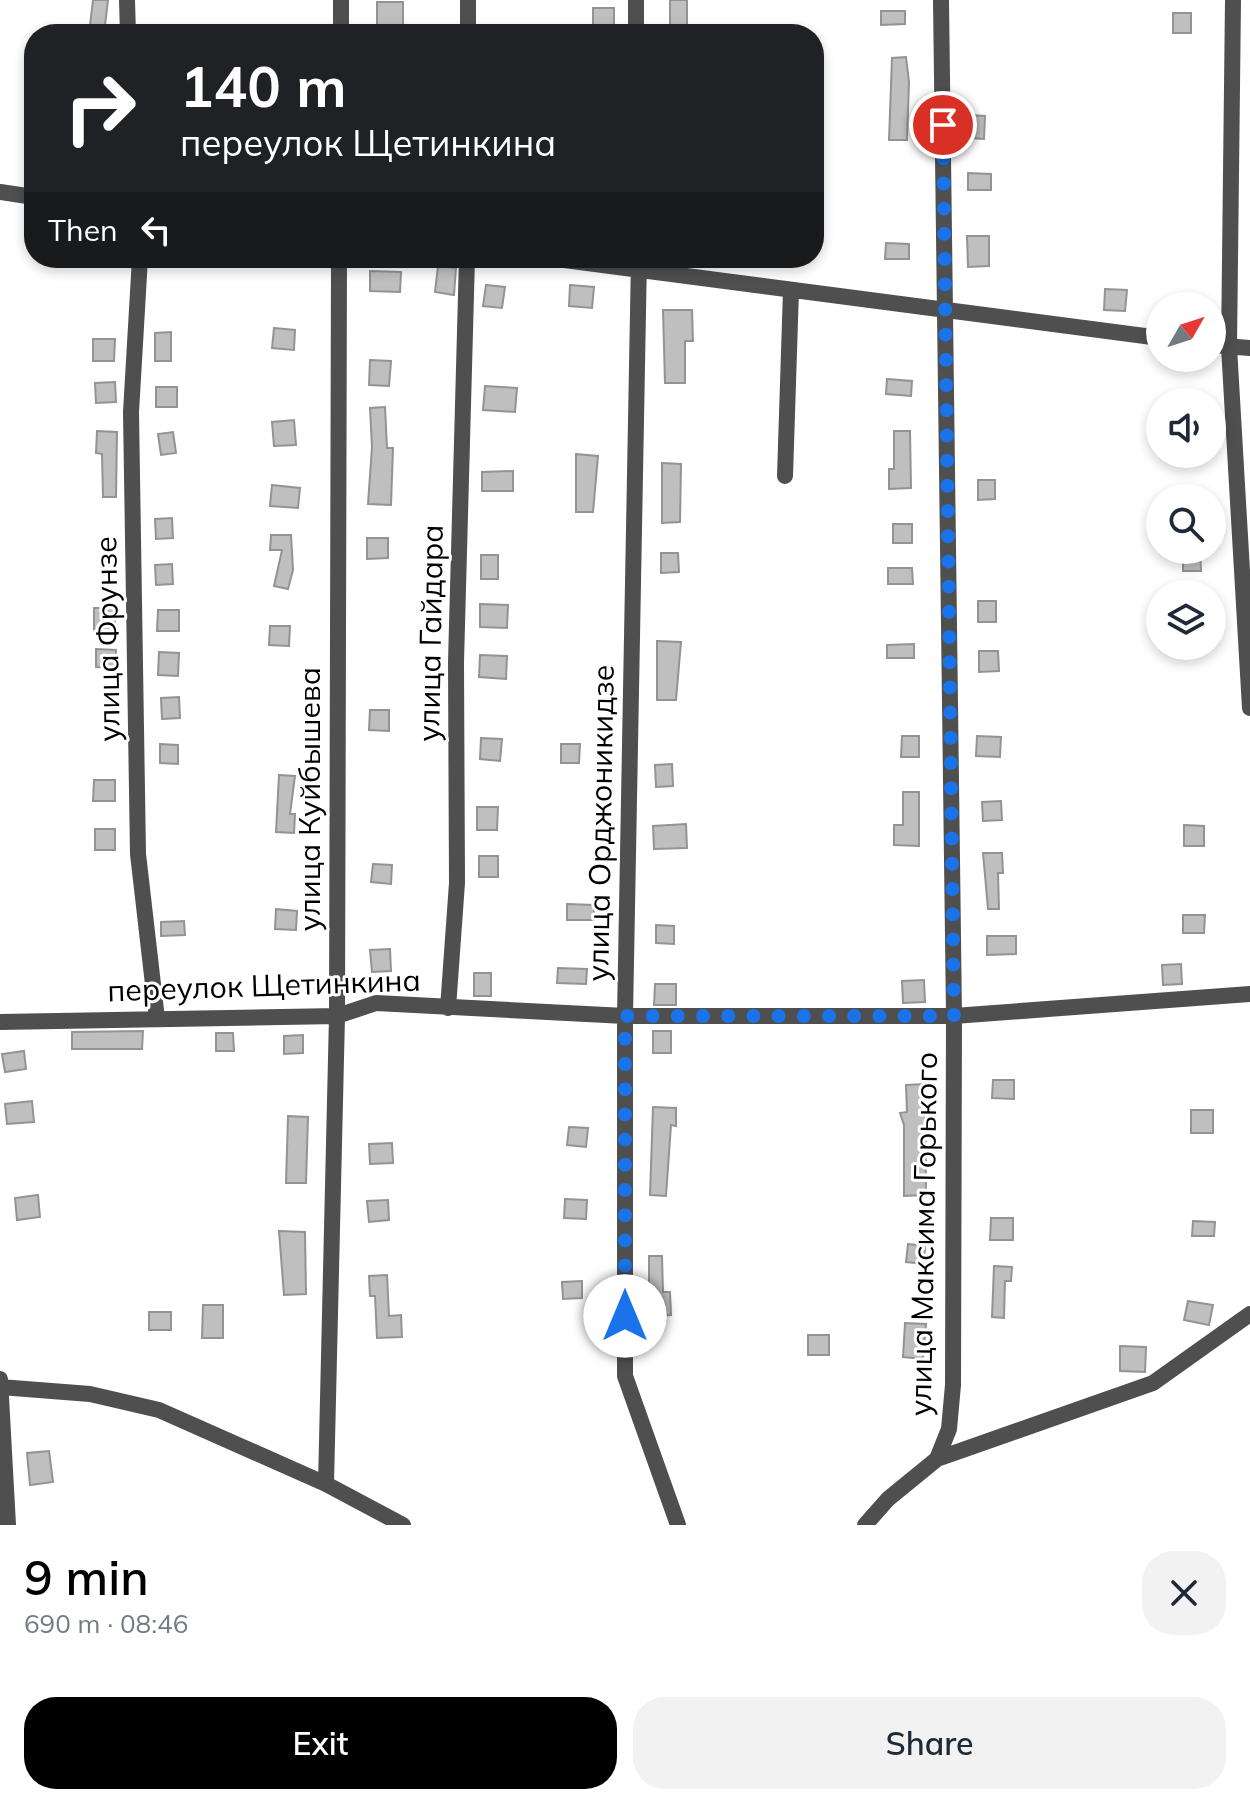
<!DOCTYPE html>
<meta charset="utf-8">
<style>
body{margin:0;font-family:Mulish,sans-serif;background:#f2f2f3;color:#1f2937;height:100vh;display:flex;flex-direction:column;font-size:30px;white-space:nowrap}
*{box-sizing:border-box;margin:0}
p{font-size:26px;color:#747a83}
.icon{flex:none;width:44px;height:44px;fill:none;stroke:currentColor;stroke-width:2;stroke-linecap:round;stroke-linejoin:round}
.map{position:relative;height:1525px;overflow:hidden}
.sheet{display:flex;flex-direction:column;background:#fff;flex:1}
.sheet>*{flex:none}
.top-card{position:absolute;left:24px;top:24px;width:800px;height:244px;border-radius:32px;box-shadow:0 4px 12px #0003;background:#202124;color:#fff;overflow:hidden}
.needle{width:52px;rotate:51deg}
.fabs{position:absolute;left:1146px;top:292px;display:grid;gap:16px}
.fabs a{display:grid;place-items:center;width:80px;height:80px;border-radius:50%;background:#fff;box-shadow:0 4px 12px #0003;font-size:40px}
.pin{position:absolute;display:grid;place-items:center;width:68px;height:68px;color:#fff;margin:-34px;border:4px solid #fff;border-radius:50%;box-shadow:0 2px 8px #0007}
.me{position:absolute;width:88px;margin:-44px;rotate:0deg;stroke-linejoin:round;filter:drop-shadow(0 0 6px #0008)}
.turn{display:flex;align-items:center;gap:28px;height:168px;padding:0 24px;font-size:36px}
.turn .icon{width:104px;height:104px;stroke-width:2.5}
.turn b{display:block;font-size:56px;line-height:68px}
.then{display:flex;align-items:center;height:76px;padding:0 24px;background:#0003;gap:16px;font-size:30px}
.round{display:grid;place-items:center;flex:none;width:84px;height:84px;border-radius:32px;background:#f2f2f3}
.overview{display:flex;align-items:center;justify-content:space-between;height:136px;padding:0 24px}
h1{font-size:48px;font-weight:600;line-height:60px;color:#000}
.button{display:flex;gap:16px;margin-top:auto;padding:16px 24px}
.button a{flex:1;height:92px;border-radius:32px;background:#000;color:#fff;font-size:32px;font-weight:600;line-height:92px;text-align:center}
.button a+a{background:#f2f2f3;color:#1f2937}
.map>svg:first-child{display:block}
.building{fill:#bfbfbf;stroke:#939393;stroke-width:2}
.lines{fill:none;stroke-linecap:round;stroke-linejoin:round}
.minor{stroke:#4f4f4f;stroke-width:16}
.route{stroke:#1a73e8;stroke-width:14;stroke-dasharray:0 25.2}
.labels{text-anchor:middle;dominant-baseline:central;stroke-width:6;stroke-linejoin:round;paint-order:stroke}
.street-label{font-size:30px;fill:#000;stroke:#fff}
</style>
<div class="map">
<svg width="1250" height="1525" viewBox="0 0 1250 1525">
<rect width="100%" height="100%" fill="#fff"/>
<path class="building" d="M93,0h15l-4,34h-15z
M670,0h17v34h-17z
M377,2h26v24h-26z
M593,8h21v19h-21z
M881,11h24v13l-24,1z
M1173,13h18v20h-18z
M906,57l3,25 -2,58h-18l3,-82z
M969,115l16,1 -1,23 -16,-1z
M968,173l23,1v16h-23z
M967,236h22v30l-21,1z
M886,243l23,1v15h-24z
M438,266l18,2 -2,27 -19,-3z
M370,271l31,1 -1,20 -30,-1z
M486,285l19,2 -3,21 -19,-2z
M570,285l24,2 -2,21 -23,-2z
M1105,289l22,1 -2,21 -21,-1z
M663,310h29l1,31h-8v42h-20z
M274,328l21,2 -1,20 -22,-2z
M171,332v29h-16v-28z
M93,339h22l-1,22h-21z
M370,360l21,1 -2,25 -20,-1z
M887,379l25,2 -1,15 -25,-2z
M115,382l1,20 -20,1 -1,-20z
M485,386l32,2 -2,24 -32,-2z
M156,387h21v20h-21z
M385,407l2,41h6l-2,57 -23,-1 4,-57 -2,-39z
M294,420l2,25 -22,1 -2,-24z
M97,431l20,1 -1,65h-13l-1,-43 -6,-1z
M894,431h16l1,57 -22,1v-20h5z
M173,432l3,21 -15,2 -3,-21z
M576,454l22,2 -5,56h-17z
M662,463l19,1 -1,58 -18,1z
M513,471v20h-31v-19z
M978,480h17v19l-17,1z
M272,485l28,3 -2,20 -28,-2z
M172,518l1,20 -17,1 -1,-20z
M893,524h19v19h-19z
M271,535h20l2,35 -5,19 -14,-3 8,-36h-12z
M367,538h21v20l-21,1z
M1183,550h17l1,21h-18z
M661,553h17l1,19 -18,1z
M481,555h17v24h-17z
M172,564l1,20 -17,1 -1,-20z
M888,568h24l1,16h-25z
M978,601h18v21h-18z
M480,604l28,1 -1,23 -27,-1z
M94,608h21v23h-21z
M158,610h21v21h-22z
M270,626h20l-1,20 -20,-1z
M657,641l24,1 -5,58h-19z
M914,644v14h-27v-13z
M96,649l20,1 -1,18 -19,-1z
M979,651h19l1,20 -20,1z
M159,652l20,1 -1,23 -20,-1z
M480,655l27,1 -1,23 -27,-2z
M179,697l1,21 -18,1 -1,-21z
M370,710h19v21l-20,-1z
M902,736h17v21h-18z
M977,736l24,1 -1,20 -24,-1z
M481,738l21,1 -2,22 -20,-2z
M160,744l18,1v19l-18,-1z
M561,744h19l-1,19h-18z
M672,764l1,22 -17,1 -1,-22z
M279,775l16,1 -5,38h5l-1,19 -18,-1z
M94,780h21v21h-22z
M903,792h16v54l-25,-1v-20h9z
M1001,801l1,19 -19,1 -1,-19z
M477,807h21l-1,23h-20z
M686,824l1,24 -33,1 -1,-23z
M1184,825l20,1v20h-20z
M95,829h20v21h-20z
M983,853h19l1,20h-5l1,36h-11z
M479,856h19v21h-19z
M373,864l19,1 -1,19 -20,-2z
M567,904l27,1v15h-27z
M276,909l21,2 -1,19 -21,-1z
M1183,915h22l-1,18h-21z
M184,921l1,14 -24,1v-14z
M656,925l18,1v18l-18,-1z
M987,936h29v18l-29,1z
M390,949l1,22 -19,1 -2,-22z
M1181,964l1,20 -19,1 -1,-20z
M558,968l29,1 -1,15 -29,-1z
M474,973h17v23h-17z
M924,980l1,22 -22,1 -1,-22z
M655,984h21v21h-22z
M143,1031l-1,18h-70v-17z
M653,1031h18v22h-18z
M216,1033h17l1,18h-18z
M303,1035v18l-19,1v-18z
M24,1051l2,18 -21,3 -3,-18z
M993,1080h21v19l-22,-1z
M925,1084l1,111 -22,1v-71l-4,-12 7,-1 -1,-27z
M32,1101l2,21 -27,2 -2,-20z
M653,1107l23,1v18l-5,-1 -5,71 -16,-1z
M1191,1110h22v23h-22z
M288,1116l20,1 -2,66h-20z
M569,1127l19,1 -2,19 -19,-2z
M392,1143l1,20 -23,1 -1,-20z
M38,1195l2,22 -23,3 -2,-22z
M565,1199l22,1 -1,19 -22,-1z
M388,1200l1,20 -20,2 -2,-21z
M991,1218h22v22h-23z
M1193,1221l22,1 -1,14h-22z
M279,1231l26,1 1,62 -22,1z
M908,1244l17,2 -1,18 -18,-2z
M649,1256h13l1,36h7l1,23 -22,1z
M994,1266l18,1 -1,14h-6l-1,37 -12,-1z
M387,1275l2,41 12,-1 1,22 -25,1 -2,-42h-5l-1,-20z
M582,1281v17l-19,1 -1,-17z
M1188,1301l25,4 -4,20 -25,-5z
M203,1305h20v33h-21z
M149,1312h22v18h-22z
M905,1323l21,1 -3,35 -20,-2z
M808,1335h21v20h-21z
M1120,1346l26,1 -1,25 -25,-1z
M49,1451l4,31 -23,3 -3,-32z"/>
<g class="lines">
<path class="minor" d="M127,0l1,34
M636,0v34
M1233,0l-4,347 21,361
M341,34v-34
M468,34v-34
M0,192l34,5
M140,258l-9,154 7,442 19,165
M549,258l611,80
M639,258l-14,758v360l53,149
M1212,345l38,3
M785,476l6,-186
M448,1008l9,-125 -1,-221 11,-404
M0,1022l337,-6 39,-13 249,13h329l296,-22
M0,1379l8,146
M0,1387l90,7 69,16 167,74 77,41
M937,1459l12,-30 4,-44 1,-369 -13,-1016
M326,1484l11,-468 2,-758
M865,1525l23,-26 49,-40 216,-76 97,-69"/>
</g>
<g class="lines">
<path class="route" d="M625,1316v-300h329l-11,-891"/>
</g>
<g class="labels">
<g class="street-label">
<text transform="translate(430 633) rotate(-89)">улица Гайдара</text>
<text transform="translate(107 639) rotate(-91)">улица Фрунзе</text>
<text transform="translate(309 799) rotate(-90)">улица Куйбышева</text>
<text transform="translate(600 823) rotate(-89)">улица Орджоникидзе</text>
<text transform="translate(264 985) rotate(-2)">переулок Щетинкина</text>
<text transform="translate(923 1234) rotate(-89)">улица Максима Горького</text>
</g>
</g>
</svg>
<div class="fabs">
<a><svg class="needle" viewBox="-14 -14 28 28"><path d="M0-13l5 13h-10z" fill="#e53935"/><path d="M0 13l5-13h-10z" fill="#747a83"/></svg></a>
<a><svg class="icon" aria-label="sound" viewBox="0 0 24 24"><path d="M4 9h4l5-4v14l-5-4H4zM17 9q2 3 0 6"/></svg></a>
<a><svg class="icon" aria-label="search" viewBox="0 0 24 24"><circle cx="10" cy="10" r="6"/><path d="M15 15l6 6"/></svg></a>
<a><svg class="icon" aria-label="layers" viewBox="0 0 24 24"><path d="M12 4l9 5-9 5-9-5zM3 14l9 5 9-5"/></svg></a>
</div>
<div class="pin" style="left:943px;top:125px;background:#d93025"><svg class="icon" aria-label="arrive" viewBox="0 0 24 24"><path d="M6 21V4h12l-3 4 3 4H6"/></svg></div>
<svg class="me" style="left:625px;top:1316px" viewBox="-20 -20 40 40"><circle r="19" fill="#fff"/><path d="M0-13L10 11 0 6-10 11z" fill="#1a73e8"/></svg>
<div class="top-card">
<div class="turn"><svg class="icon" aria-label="right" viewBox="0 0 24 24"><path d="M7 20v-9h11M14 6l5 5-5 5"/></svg><div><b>140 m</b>переулок Щетинкина</div></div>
<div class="then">Then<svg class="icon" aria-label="left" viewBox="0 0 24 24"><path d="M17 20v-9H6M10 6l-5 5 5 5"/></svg></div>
</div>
</div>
<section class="sheet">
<div class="overview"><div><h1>9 min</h1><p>690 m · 08:46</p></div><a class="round"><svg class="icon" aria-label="close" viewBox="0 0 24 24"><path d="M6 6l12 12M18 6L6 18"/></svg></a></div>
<div class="button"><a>Exit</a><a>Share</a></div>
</section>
